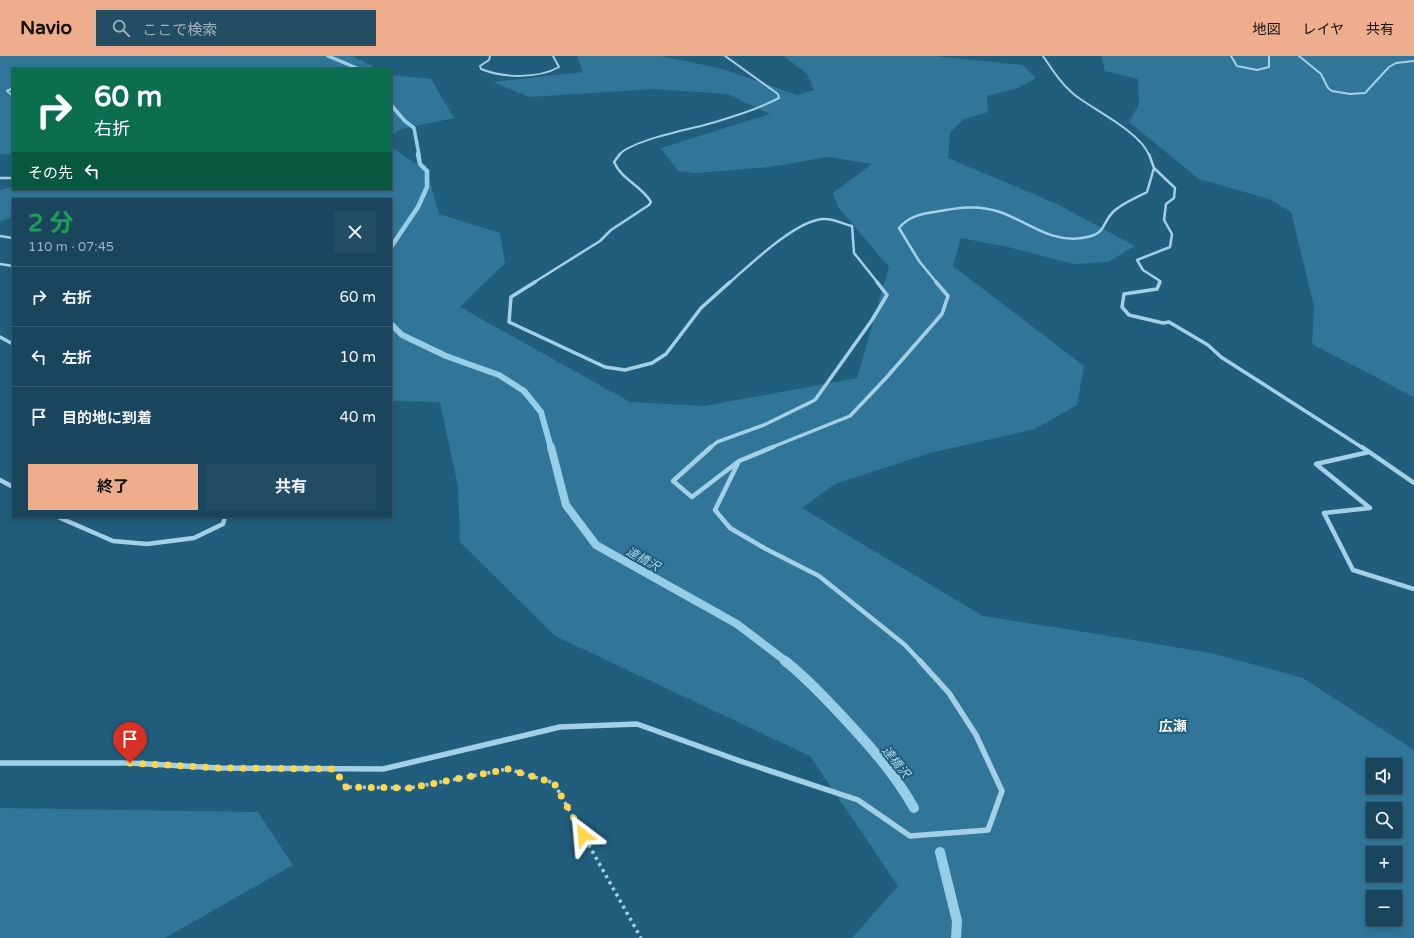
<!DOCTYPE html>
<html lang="ja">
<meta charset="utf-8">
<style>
body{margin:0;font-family:"Varela Round","Noto Sans JP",sans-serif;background:#224d63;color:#f1f3f6;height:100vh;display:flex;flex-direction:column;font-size:15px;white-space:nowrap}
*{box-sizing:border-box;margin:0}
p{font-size:13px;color:#9fb1bc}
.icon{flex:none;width:22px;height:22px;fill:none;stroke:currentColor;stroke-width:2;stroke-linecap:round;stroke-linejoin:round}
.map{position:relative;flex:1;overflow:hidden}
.panel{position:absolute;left:12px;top:142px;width:380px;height:320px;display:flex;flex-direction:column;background:#19465d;border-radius:0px;box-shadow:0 2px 6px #0003,0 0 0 1px #375e72}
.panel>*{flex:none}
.guide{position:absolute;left:12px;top:12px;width:380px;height:122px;border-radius:0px;box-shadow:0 2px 6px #0003,0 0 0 1px #375e72;background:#0b6e4f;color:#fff;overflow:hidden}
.fabs{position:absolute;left:1366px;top:702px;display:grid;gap:8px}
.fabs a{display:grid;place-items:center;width:36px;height:36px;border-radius:0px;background:#19465d;box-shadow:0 2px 6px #0003,0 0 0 1px #375e72;font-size:20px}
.pin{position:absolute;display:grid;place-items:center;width:34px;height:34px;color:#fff;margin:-41px -17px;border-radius:50% 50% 50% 0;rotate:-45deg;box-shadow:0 0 4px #0007}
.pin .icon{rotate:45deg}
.me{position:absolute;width:44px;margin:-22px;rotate:331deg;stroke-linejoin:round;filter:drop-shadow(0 0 3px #0008)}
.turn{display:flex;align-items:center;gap:14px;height:84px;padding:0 16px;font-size:18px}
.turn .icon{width:52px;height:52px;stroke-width:2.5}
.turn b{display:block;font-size:28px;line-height:34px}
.then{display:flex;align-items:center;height:38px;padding:0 16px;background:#0003;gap:8px;font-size:15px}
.round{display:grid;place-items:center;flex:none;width:42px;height:42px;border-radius:0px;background:#224d63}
.overview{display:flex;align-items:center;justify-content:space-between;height:68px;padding:0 16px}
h1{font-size:24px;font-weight:700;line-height:30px;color:#1e9e55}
.button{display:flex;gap:8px;margin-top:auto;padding:8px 16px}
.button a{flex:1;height:46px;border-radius:0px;background:#eead8d;color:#111;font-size:16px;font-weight:700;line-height:46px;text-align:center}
.button a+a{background:#224d63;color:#f1f3f6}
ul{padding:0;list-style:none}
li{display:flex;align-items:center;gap:12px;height:60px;padding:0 16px;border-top:1px solid #375e72}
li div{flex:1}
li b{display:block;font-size:15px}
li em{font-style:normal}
header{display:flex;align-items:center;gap:24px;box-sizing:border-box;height:56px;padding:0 20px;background:#eead8d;color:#111}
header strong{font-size:19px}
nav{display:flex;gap:22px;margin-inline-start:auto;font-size:14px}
.search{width:280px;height:36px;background:#224d63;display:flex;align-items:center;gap:10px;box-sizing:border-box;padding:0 14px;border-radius:0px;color:#9fb1bc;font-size:15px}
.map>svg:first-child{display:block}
.green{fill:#317698;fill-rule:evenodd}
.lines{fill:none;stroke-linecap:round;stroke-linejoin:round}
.stream-far4{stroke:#97cee7;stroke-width:3.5}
.stream-far3{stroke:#97cee7;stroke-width:4.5}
.stream-far2{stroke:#97cee7;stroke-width:6}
.stream-far1{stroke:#97cee7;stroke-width:8}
.stream{stroke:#97cee7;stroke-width:10}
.path{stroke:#a3d0e6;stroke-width:3.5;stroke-dasharray:3 4;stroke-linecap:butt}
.street-far4{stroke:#a3d0e6;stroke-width:2}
.street-far3{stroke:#a3d0e6;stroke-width:2.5}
.street-far2{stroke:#a3d0e6;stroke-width:3.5}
.street-far1{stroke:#a3d0e6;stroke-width:4.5}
.street{stroke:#a3d0e6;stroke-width:5.5}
.route{stroke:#ffd54a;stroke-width:7;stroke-dasharray:0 12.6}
.labels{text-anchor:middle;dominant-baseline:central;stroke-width:4;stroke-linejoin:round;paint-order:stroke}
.water-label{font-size:12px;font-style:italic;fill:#aed9ee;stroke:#215d7c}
.near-neighbourhood-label{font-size:14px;font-weight:bold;fill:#fff;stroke:#215d7c}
</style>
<header>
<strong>Navio</strong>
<div class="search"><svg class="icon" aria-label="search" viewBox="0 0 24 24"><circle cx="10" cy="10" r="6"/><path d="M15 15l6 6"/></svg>ここで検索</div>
<nav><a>地図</a><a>レイヤ</a><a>共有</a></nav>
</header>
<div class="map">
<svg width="1414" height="882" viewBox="0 0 1414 882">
<rect width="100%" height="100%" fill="#215d7c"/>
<path class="green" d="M0,0h352l26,13h-365v85h-13z
M577,0h84l58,12 78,27 17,-5 -7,-16 -23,-18h150l89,9 13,13 -18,10 -31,8 1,16 -24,7 -14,14 -2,25 109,46 78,42 -27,16 -35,2 -65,-17 -47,-9 -8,28 131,100 -7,39 -42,24 -105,24 -95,31 -33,24 181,108 121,19 111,19 88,24 111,72v188h-562l46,-52 -88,-130 -255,-120 -95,-94 -2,-56 -18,-84 -49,-1v-202h-378v18l-13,4v-31l13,-3v2h378v-45l3,5 33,22 12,43 61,19 5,30 -45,44 170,95 74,4 153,-28 32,-111 -51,-60 -5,-14 39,-29 -44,-7 -59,10 -73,6 -18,-2 -17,-23 109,-34 -42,-20 -74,-5 -125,8 -36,-15 90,-10zM1373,709h22v22h-22zM1373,753h22v22h-22zM1373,797h22v22h-22zM1373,841h22v22h-22z
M1101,0h313v341l-102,-53 2,-38 -23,-94 -22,-13 -70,-20 -70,-57 10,-18 -1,-25 -33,-8z
M391,19l40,4 23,39 -53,11 -10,6z
M0,752l258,4 35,53 -128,73h-165z"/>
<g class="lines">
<path class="stream-far4" d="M328,0l31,13
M391,49l14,16 9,7 5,27"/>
<path class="stream-far3" d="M391,191l27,-40 9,-20v-16l-7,-7 -2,-10"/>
<path class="stream-far2" d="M391,268l11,11 44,21 53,19 25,16 17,21 10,36"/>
<path class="stream-far1" d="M551,391l15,58 30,40 141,79 50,38"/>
<path class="stream" d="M785,605c22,17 39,36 57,55 27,29 53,58 72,92
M940,796l17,69 -1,17"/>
<path class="path" d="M344,728l1,3 65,1 98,-19 46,14 87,155"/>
<path class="street-far4" d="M490,0l-1,4 -9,6 1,3c22,9 57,10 78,-2l-6,-11
M1043,0c10,15 19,29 33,40 20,15 64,36 73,59
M1231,0l6,10 20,4 12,-3v-11
M1299,0l22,18 7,14 4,3 18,3 15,-1 24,-26 7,-4 18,-2
M13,32l-6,3 6,5
M619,99c12,-15 73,-26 93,-32 23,-7 46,-14 67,-25l-1,-4 -53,-38"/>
<path class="street-far3" d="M1149,98l5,14 21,20 -1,10 -8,6 -2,16 8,14 -2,13 -33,13 6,10 17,11 -1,2
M0,122h13
M0,180l13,2
M0,208l13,2
M533,227l67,-42 11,-11 38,-25 2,-3c-10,-17 -29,-22 -37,-40l6,-8
M729,227c21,-18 69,-65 96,-64 9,0 19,5 27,7l2,27 24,30
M937,227l-18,-22 -20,-33c9,-11 21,-14 35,-16 22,-4 44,-8 66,0 28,10 51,31 82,26 26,-4 18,-13 31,-26 9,-9 23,-14 34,-20l7,-24"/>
<path class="street-far2" d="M535,226l-24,15 -2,25 96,45 20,3 27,-7 14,-9 35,-46 29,-26
M1160,226l-3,7 -33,5 -2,13 7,8 34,8 6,-1 39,23 13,12 142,91
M0,281l13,7
M710,392l7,-6 47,-17 51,-25 57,-80 15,-25 -10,-13
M770,392l80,-32 36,-38 56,-64 6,-18 -12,-14"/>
<path class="street-far1" d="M711,391l-38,34 19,16 47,-36 34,-14
M1362,391l52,36
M1369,396l-53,12 54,44 -46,5 29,57 61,19
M738,407l-23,47 15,18 36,21 53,27 86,69 16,17
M0,424l13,7
M58,461l55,24 34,3 47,-6 29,-14 2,-7"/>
<path class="street" d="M0,707h130l90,5 163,1 177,-42 77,-3 103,37 118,39 52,36 78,-6 14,-39 -26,-56 -27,-42 -29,-32"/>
</g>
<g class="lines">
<path class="route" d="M130,707l90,5 115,1 10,18 65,1 98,-19 46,14 29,52"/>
</g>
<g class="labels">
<g class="water-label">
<text transform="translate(643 503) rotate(29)">達橋沢</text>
<text transform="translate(896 706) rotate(51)">達橋沢</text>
</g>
<g class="near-neighbourhood-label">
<text x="1173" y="670">広瀬</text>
</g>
</g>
</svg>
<div class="fabs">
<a><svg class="icon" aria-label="sound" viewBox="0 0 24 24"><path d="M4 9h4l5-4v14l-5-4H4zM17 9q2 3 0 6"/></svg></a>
<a><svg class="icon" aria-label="search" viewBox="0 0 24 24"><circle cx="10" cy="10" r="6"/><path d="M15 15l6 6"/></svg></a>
<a>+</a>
<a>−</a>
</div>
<div class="pin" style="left:130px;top:707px;background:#d93025"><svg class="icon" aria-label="arrive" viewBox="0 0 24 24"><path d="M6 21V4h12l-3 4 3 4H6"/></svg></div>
<svg class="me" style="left:583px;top:779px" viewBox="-20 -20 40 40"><path d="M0-17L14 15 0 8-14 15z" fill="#ffd54a" stroke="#fff" stroke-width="4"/></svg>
<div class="guide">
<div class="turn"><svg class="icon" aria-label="right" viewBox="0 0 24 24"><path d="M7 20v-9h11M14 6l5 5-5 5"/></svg><div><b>60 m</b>右折</div></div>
<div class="then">その先<svg class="icon" aria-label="left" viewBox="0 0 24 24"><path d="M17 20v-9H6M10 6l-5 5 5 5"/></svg></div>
</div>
<section class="panel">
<div class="overview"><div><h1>2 分</h1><p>110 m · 07:45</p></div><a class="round"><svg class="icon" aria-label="close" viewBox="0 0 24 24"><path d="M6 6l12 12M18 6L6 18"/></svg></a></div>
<ul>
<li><svg class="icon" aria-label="right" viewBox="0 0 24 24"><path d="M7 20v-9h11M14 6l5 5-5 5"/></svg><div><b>右折</b></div><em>60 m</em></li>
<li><svg class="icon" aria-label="left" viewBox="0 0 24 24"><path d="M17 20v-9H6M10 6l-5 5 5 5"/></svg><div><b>左折</b></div><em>10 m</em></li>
<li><svg class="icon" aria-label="arrive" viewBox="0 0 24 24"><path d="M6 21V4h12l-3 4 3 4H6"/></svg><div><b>目的地に到着</b></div><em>40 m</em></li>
</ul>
<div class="button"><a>終了</a><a>共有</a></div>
</section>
</div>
